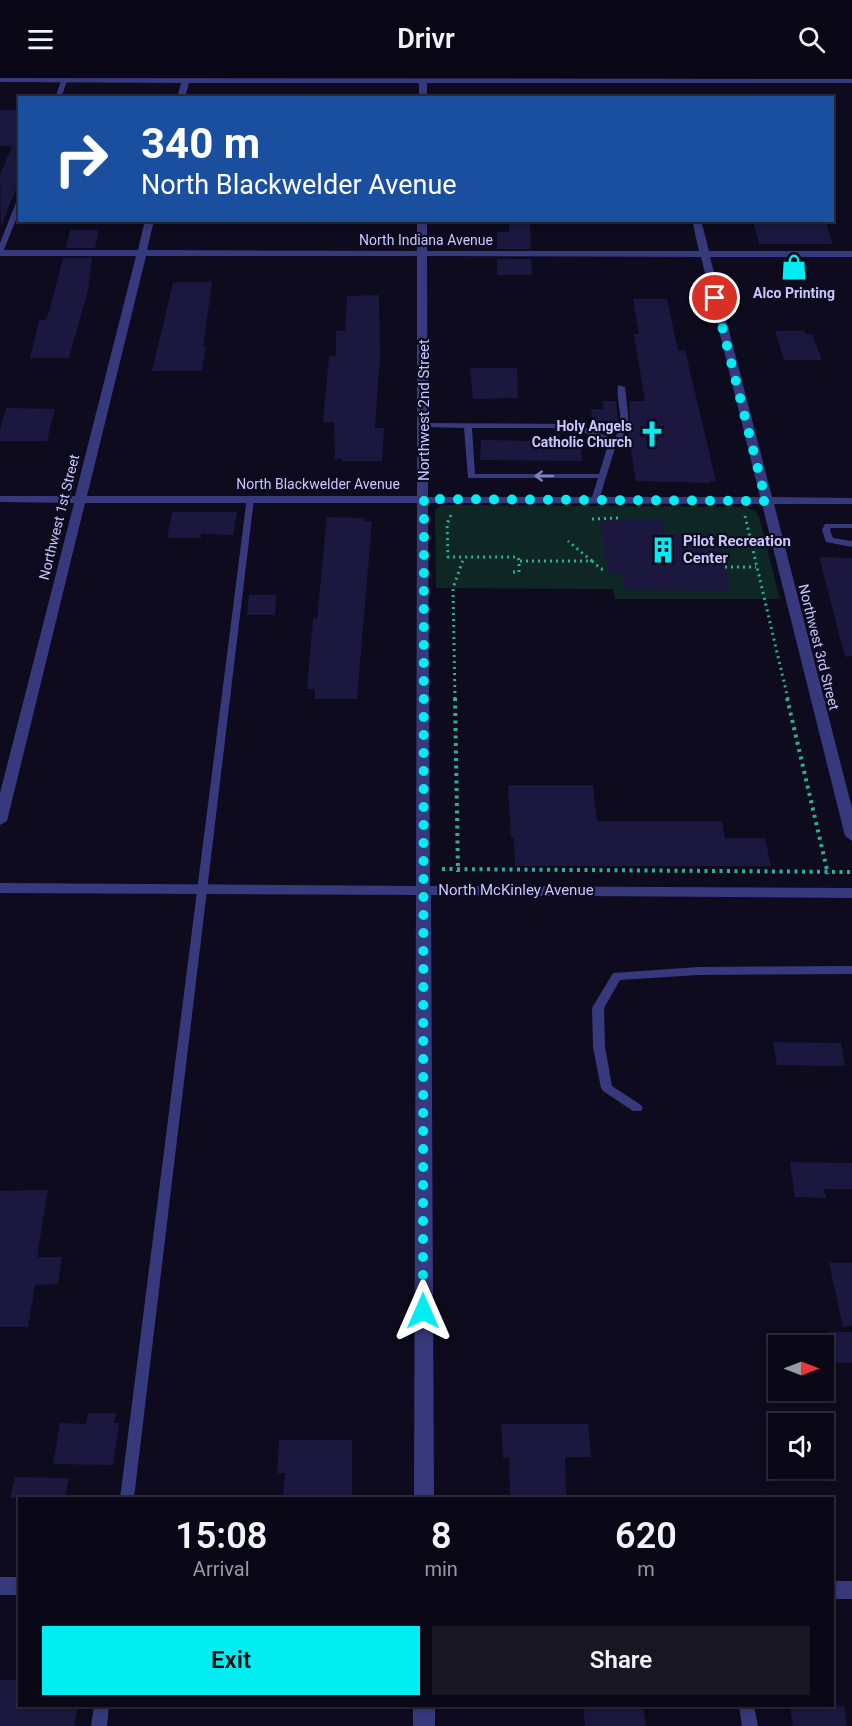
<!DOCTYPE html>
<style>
body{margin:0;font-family:Roboto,sans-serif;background:#181623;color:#f1f3f6;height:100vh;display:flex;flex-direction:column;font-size:22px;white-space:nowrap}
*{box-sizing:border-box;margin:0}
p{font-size:20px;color:#999aa1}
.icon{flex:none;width:33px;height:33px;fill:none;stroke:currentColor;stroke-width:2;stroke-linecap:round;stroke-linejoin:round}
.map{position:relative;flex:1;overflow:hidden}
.drawer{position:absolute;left:18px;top:1419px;width:816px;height:210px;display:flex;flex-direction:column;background:#0a0816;border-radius:0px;box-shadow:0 3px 9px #0003,0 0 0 2px #2a2935}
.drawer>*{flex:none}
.banner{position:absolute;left:18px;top:18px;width:816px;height:126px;border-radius:0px;box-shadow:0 3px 9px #0003,0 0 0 2px #2a2935;background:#1a4fa0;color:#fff;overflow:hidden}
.needle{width:39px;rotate:90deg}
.tools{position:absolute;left:768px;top:1257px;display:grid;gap:12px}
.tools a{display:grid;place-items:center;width:66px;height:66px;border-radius:0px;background:#0a0816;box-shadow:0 3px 9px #0003,0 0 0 2px #2a2935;font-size:30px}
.pin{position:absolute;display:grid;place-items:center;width:51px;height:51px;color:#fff;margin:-26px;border:3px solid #fff;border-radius:50%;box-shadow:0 2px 6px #0007}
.me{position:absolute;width:66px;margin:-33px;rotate:0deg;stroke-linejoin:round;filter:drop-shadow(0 0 4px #0008)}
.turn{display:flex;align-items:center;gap:21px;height:126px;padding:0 24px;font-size:27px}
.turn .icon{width:78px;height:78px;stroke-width:2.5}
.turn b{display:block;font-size:42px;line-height:51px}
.eta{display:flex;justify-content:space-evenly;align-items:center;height:102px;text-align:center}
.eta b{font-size:36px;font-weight:600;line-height:42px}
.primary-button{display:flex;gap:12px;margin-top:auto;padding:12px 24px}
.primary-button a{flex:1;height:69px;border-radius:0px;background:#00eef2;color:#111;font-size:24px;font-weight:600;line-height:69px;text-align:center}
.primary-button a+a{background:#181623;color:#f1f3f6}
header{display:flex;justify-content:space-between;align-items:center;height:78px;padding:0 24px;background:#0a0816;font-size:27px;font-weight:600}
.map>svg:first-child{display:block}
.green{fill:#0e2724}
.building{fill:#1c173e}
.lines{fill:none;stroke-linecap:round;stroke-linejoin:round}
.path-far1{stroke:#2cae9b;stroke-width:3;stroke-dasharray:2 4;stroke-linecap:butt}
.path{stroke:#2cae9b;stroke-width:4;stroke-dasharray:3 4.5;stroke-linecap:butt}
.lane{fill:#36397c;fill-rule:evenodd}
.street{fill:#36397c;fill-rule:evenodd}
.oneway{stroke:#8080be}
.route{stroke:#00eef2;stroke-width:10;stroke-dasharray:0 18}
.labels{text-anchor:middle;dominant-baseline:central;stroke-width:4.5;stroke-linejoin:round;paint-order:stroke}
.far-street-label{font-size:14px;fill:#c9c7ff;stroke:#0d0b1d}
.far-poi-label{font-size:14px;font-weight:bold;fill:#c9c7ff;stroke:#0d0b1d}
.street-label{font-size:15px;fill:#c9c7ff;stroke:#0d0b1d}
.poi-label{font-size:15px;font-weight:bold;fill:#c9c7ff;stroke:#0d0b1d;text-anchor:start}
</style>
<header><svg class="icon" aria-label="menu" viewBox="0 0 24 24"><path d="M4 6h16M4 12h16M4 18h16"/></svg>Drivr<svg class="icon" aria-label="search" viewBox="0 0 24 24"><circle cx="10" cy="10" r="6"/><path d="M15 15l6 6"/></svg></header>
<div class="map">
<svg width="852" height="1648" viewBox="0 0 852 1648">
<rect width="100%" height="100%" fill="#0d0b1d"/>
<path class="green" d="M441,427l305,2 10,5 3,4 21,83h-165l-2,-10 -177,-1 -1,-78z"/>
<path class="building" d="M0,32h20v70l-19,46 -1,-51 12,-29h-12z
M753,142h72l8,24h-74z
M509,143h21l1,28h-34v-17h12z
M70,152h29l-4,18h-29z
M63,180h29l-4,33 -19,67h-39l9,-38h6l4,-8z
M497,181h34l1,16h-35z
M180,204h32l-9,65h3l-4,24h-50l21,-88z
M379,217l1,61 -5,72h9l-2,33h-40v-2h-7l-1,-37h-11l6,-66h7v-25h9l2,-35z
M633,221h34l11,51h7l31,131h-6l1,2 -75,-2 -8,-49 2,-5 -1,-26h16l-11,-67h5z
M775,253h29l2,3h6l10,26h-38z
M470,290h47l1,30 -45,1z
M602,323h14l2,20 -2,9 -22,-1 -3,-20h13z
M6,330l49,1 -8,32h-47v-12z
M481,362l100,2 1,19 -102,-1z
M172,434h65l-4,23 -32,-1v4h-34z
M327,439l37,1v3h8l-15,178h-42v-10h-8l6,-70h4z
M600,441h62l3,15h39l2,10 14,-1 10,48 -107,-1 -1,-16h-14z
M819,479l33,1v98l-7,1z
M249,517h27l-1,20h-28z
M508,707h85l4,36h125l3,17h40l6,28h-256l-1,-28h-3z
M773,964l68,1 4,23 -68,-1z
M790,1084l62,1v26h-28l2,9 -31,-1z
M48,1112l-11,67h25l-4,27 -23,1 -7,42h-28v-136z
M829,1185h23v63l-9,1z
M828,1254h24v31h-19z
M88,1335h28l-2,10h5l-6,42 -60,-1 7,-41 26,1z
M501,1346h87l3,33h-26l1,41h-56l-1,-40h-6z
M279,1362h73v58h-69l2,-25h-8z
M15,1399l54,1 -4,20h-55z
M0,1602h20v26h58l-4,20h-74z
M583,1628h60l3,20h-61z
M790,1628h54l3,20h-54z"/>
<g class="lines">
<path class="path-far1" d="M451,437l-4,9 1,33h70l1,4
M745,438l43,183
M592,441l26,-1
M592,483l9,8h4
M725,489h31
M513,494h6v-11h73l-24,-20
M455,621l-2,-111 11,-31"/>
<path class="path" d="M455,620l3,174
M787,620l41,176
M442,791l410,3"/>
<path class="lane" d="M62,0h6l-7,20h-6z
M20,120v12l-17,42 -3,2v-11l17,-43z
M618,307l7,2 3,26v14l-7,13 -6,8 -16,52 -4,2 -4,-2 7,-22h-130l-4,-50 -40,-1 -4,-2 4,-2 151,1 32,12 4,7c18,-21 4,-36 7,-58zM472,350h102l27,12 6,8 -8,26h-124z
M247,419h3l4,2 -120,999h-14z
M825,446h27v4h-21l-1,2 3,8 19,3v6l-26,-5 -4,-12z
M852,888v8l-154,1 -78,5 -16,28 1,39 7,39 29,19 2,3 -2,3h-8l-30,-20 -2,-3 -8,-41 -1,-39 21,-35 85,-6z
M94,1628h15l-2,20h-16z
M739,1628h15l4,20h-16z"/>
<path class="street" d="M0,0l852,1v4h-425v15h-8v-15h-230l-4,15h-8l4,-15 -181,-1z
M145,142h9l-7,30 270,1v-31h10v31h272l-7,-31h9l8,31h143v6h-142l62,240 80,1v6h-78l78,304v33l-7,-5 -83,-332 -334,-1 2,383 422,2v10l-421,-3 3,603h-20l2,-603 -416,-2v-10l416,3 1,-383h-332l-78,318 -7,4v-32l74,-290 -74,-1v-6h75l61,-240h-136v-6h138zM146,178h271v240h-330zM427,178l274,1 59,240h-332z
M0,1499h20v18h-20z
M832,1503h20v18h-20z
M413,1628h22v20h-22z"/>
</g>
<defs><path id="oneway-shaft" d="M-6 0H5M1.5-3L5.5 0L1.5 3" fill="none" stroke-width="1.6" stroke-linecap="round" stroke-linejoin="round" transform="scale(1.5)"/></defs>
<use class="oneway" href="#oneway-shaft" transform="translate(544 398) rotate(180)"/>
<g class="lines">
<path class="route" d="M423,1233l1,-812 342,2 -51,-203"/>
</g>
<defs>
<g id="shop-bare" transform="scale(2.07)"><path d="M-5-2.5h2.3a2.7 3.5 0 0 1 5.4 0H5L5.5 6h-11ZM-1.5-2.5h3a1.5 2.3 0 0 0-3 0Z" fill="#00eef2" stroke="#0d0b1d" stroke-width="2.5" paint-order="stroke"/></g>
<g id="church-bare" transform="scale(2.07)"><path d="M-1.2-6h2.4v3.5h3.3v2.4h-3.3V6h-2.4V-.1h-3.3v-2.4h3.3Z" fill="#00eef2" stroke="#0d0b1d" stroke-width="2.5" paint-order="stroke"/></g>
<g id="building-bare" transform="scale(2.07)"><path d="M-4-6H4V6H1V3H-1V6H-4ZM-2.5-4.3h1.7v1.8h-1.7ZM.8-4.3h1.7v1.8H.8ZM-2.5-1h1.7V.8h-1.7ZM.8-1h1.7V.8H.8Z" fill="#00eef2" stroke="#0d0b1d" stroke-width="2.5" paint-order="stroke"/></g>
</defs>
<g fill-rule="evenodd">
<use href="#shop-bare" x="794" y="189"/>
<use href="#church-bare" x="652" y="356"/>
<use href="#building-bare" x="663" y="472"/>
</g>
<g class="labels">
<g class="far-street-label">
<text x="426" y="162">North Indiana Avenue</text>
<text x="318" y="406">North Blackwelder Avenue</text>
<text transform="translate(59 439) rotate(-76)">Northwest 1st Street</text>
<text transform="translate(819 569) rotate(76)">Northwest 3rd Street</text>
</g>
<g class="far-poi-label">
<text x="794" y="215">Alco Printing</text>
<text x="632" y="348" text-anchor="end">Holy Angels<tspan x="632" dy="16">Catholic Church</tspan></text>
</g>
<g class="street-label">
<text transform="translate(424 332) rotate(-90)">Northwest 2nd Street</text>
<text x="516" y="812">North McKinley Avenue</text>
</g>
<g class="poi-label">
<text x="683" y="463">Pilot Recreation<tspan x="683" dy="17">Center</tspan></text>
</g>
</g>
</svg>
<div class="tools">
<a><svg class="needle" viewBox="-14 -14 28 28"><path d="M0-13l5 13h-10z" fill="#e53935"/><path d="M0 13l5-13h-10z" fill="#999aa1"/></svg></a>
<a><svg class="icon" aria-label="sound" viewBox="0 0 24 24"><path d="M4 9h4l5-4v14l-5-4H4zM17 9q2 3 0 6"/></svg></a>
</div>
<div class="pin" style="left:715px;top:220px;background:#d93025"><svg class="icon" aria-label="arrive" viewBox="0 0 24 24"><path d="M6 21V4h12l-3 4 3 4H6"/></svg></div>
<svg class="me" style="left:423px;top:1233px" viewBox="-20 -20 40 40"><path d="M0-17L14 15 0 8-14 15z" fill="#00eef2" stroke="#fff" stroke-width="4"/></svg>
<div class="banner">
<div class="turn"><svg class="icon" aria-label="right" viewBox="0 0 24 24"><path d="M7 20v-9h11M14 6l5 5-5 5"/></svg><div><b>340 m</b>North Blackwelder Avenue</div></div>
</div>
<section class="drawer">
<div class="eta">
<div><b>15:08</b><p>Arrival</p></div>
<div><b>8</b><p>min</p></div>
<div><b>620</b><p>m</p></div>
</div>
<div class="primary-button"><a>Exit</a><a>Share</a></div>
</section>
</div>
